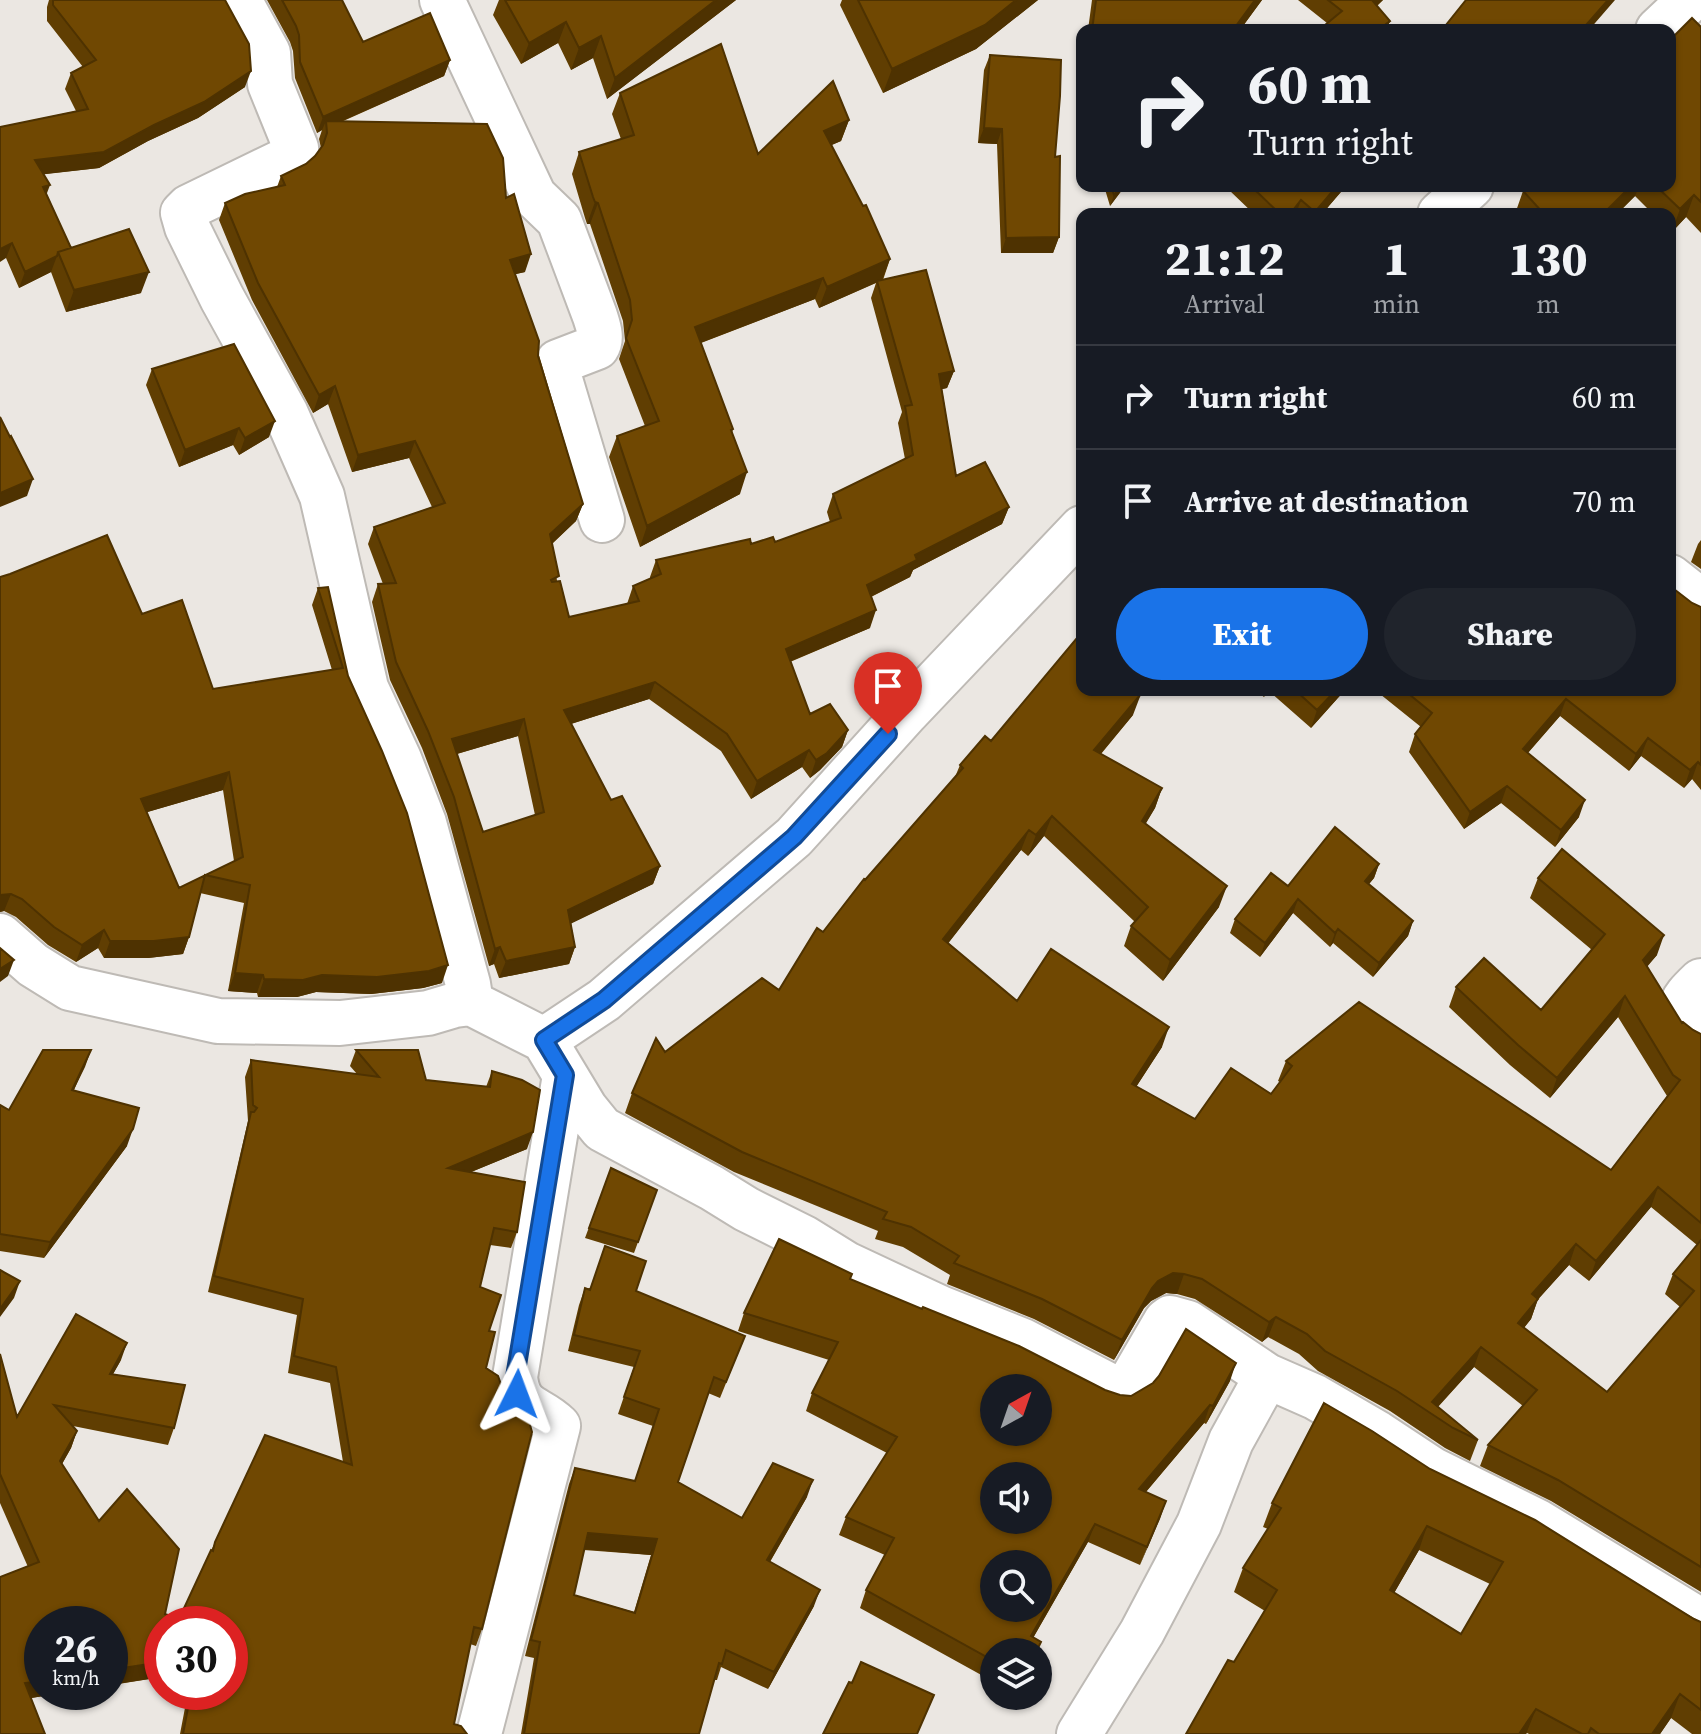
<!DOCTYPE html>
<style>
body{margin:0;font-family:"Source Serif 4",serif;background:#20242c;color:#f1f3f6;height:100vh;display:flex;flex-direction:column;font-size:30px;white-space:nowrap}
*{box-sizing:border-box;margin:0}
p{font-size:26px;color:#9ea1a6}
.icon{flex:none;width:44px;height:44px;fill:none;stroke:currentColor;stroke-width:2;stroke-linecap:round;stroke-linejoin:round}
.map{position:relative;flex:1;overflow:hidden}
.side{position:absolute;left:1076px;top:208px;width:600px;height:488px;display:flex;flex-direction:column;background:#171b24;border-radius:16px;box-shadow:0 2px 6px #0004}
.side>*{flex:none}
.banner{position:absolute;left:1076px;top:24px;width:600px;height:168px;border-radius:16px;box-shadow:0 2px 6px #0004;background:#171b24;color:#f1f3f6;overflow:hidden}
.needle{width:52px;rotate:40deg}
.buttons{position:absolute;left:980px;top:1374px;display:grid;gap:16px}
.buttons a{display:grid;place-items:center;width:72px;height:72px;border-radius:50%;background:#171b24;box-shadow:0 2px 6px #0004;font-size:40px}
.speed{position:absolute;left:24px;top:1606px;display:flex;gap:16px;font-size:40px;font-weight:700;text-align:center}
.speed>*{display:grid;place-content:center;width:104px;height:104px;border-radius:50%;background:#171b24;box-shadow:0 2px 6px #0004;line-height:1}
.speed small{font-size:20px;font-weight:400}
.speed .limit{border:12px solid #d22;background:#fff;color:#111}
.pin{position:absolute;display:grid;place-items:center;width:68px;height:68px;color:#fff;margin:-82px -34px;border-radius:50% 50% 50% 0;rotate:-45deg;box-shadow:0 0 8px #0007}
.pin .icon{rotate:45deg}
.me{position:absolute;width:88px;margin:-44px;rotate:3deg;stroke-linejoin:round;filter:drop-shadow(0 0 6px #0008)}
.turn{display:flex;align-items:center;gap:28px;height:168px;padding:0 40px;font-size:36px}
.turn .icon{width:104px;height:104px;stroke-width:2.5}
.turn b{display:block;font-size:56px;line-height:68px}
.eta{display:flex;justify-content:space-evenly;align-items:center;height:136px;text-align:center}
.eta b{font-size:48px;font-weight:800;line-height:56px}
.cta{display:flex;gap:16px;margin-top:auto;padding:16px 40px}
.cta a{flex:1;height:92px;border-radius:48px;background:#1a73e8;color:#fff;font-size:32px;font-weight:800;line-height:92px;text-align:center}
.cta a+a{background:#20242c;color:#f1f3f6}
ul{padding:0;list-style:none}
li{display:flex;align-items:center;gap:24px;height:104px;padding:0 40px;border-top:2px solid #363941}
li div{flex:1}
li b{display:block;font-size:30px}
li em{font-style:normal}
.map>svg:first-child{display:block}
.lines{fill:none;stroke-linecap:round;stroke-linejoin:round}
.street-casing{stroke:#bebab5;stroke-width:48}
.street{stroke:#fff;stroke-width:44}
.wall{fill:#603e02;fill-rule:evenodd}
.shaded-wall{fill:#4e3201}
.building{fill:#704802;stroke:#4e3201;stroke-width:2;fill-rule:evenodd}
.route-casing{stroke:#114b97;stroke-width:20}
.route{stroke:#1a73e8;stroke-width:14}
</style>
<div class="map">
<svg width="1701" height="1734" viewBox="0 0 1701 1734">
<rect width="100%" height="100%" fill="#ebe7e2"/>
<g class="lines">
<g class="street-casing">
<path id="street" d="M239,0l29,53 2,31 26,64 -8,11 -99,48 -6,6 4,14 35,71 64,116 36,82 44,192 33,71 25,64 44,161 3,19
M442,0l92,196 25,24 36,96c3,10 8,22 2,31l-39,15 -2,4 46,154
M1658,30l32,-30
M1440,214l31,-28
M1082,528l-176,185 -112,124 -190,163 -60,40 41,68 17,21 110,59 34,21 58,29 42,26 94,44 83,33 87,45 10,3 11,-8 35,-60 4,-3 18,5 79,53 48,21 62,36 56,37 105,52 156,95 7,6
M1670,577l31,24
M0,936l33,29 37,23 148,33 122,2 88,-10 27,-8 16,-2 73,37
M1701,981c-24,23 -27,28 0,50
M479,1734l79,-308c-22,-21 -39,-14 -43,-49l50,-302
M1079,1734l63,-102 57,-108 32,-83 36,-65"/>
</g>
<use href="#street" class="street"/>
</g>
<path class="wall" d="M49,0h176l20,87 -47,31 -50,23 -49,27 -55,6 3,21 24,53 70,45 -75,19 -15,-40 -32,16 -13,-30 -6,-131 76,-16 -11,-22 6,-16 12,-6 -36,-46v-14z
M267,0h75l21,42 87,18 -6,16 -103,46 165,76 19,74 -10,2 68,230 -7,17 -24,23 5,37 12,36 58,-13 6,-18 17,-7v-2l6,-17 95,-16 24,-2 55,-20 -3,-10 6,-18 72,-35 -7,-36 4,-11 -31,-114 5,-15 -57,25 -4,-9 -114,44 32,86 -1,4 8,61 -100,53 -31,-90 8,-21 28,-10 -26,-67 6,-18 -2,-20 -33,-97h-3l-2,-6 -13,-44 7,-22 42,-13 -9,-25 8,-21 138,61 91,-34 -8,21 -10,4 59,114 -7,21 71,91 -7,17 -5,1 14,87 53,31 -7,17 -89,46 -3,7 -39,20 -1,31 -80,34 20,52 38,16 -6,17 -22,23 -10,8 -8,-11 -51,32 -30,-48 -72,-52 -78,25 40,76 49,66 -7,18 -82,39 4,24 -6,17 -70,14 -5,-14 -5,2 -42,-152 -25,-66 -32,-68 -18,-78 6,-18h5l-15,-40 6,-17 58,-20 -23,-49 -57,14 -24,-68 -15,9 -61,-113 -33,-80 6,-17 52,-16 4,-11 25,-12 9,-8 6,-8 -2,-9 3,-9 -5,3 -22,-55 -2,-27 -3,-9zM518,736l17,79 -52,17 -26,-78z
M499,0h237l-129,99 -14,-41 -22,12 -13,-27 -37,21 -28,-49z
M842,0h196l-62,49 -93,44 -43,-88z
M1092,0h170l-22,30h-152z
M1298,0h85l-6,6 13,15 -4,9h-67l8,-7z
M1701,27v206l-15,-16 -14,15 -2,-2v-16h-17l-18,-18 -18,18h-102l8,-23 5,-5h142z
M990,55l65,102 4,80 -6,16h-52l-4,-109 -19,-1 6,-73z
M1104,186h21l-15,20z
M1230,186h116l-24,28h-68l-25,-24z
M152,369l117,68 -30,18 -6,-10 -54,22 -33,-82z
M1701,540v29l-10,-7 7,-18z
M318,588l30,88 94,307 -19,5 -52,6 -55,-2 -19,5h-39l-1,-4 -29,-2 16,-88 -44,-10 -11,44 -6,17 -35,4h-44l-6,-10 -22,14 -28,-17 -32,-28 -12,-6 -4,1 142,-298 71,75 119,-19 -20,-65zM223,790l11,71 -55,27 -32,-76z
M1692,603l9,4v183l-9,-11 -8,9 -43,-32 -12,15 -69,-55 -32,37 51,64 -24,30 -54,-44 -37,26 -55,-77 6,-18 6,-7 -46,-37h295z
M1255,690h90l-34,38 -42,-37 -5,6z
M1133,715l-32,39 61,34 -7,20 -10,16 74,83 -56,74 -39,-35 7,-20 4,-4 -91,-86 -16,20 -7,-6 -73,93 69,58 145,46 -26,40 59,32 76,-25 9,-12 -2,-1 8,-20 325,109 56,-74 -49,-79 -68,81 -40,-33 -61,-58 7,-20 85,23 51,-60 -62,-52 8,-20 119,77 -10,11 35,57 19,11v558l-150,-91 -71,-35 8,-21 35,-39 -49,-39 -36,40 40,33 -8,21 -25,-13 -55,-37 -72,-40 -19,-17 -31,-17 -6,5 -67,-43 -18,-5 -11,-1 -15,8 -7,7 -30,52 -80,-41 -87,-35 3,-9 -47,-28 -28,-8 3,-8 -144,-59 -109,-59 7,-20 33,-41 114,-62 44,-58 42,-52 90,-103 5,-12 31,-24zM1651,1207l46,38 -24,29 -8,20 15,13 -73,85 -83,-64 7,-9 7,-20 31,-34 20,16z
M1379,864l-5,14 -5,6 44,37 -5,15 -35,41 -40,-34 -3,4 -37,-34 -33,44 -30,-24 5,-14 53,-33z
M91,1050l-17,40 53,56 -83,112 -44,-7v-146l9,5z
M356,1050l70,30 60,7 6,-16 35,78 -56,23 46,60 -6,16 -21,-3 -10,42 9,44 -3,37 -4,261 -6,17 -6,-2 -16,80 13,10h-287l8,-42h42l-68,-68v53l-131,21 -31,36 28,-167 -28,-64v-149l17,63 104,-57 -8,14 61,54 -6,17 -95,-19 4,5 -6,17 -9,16 37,57 66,93 14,5 36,-77 128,-80 -13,-79 -42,-10 9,-58 -89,-23 40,-171 -3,-44 6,-17 106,14 -7,-8z
M611,1168l46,22 -23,63 -49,-15z
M850,1279l255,111 15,5 11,1 99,-15 -24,43 -2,-1 -58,69 20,9 -26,64 -52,-23 -55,96 8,4 -4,10h-43v30l-134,-74 6,-18 19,-35 -46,-20 7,-18 41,-64 -81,-42 6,-18 17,-33 -91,-29 6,-18z
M585,1288l51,3 109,45 -25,62 -12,-5 -30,89 64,36 65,-21 -37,65 44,44 -46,83 -47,-22 -4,13h-3l-15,54h-178l13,-76 -9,-2 44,-172 6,-16 60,13 18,-55 -35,-12 16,-47 -66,-16 11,-46zM584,1550l67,5 -17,57 -60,-17z
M1430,1469l271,153v112h-9l-21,-16 -11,16h-131l-2,-1 -1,1h-340l48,-72 31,-51 -31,-19 9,-24 25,-39 -5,-2 9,-24zM1419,1550l71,34 -29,50 -67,-41z"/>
<path class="shaded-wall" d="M716,0h20l-129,99 8,-21z
M1016,0h22l-62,49 -93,44 9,-24z
M1255,0h7l-22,30h-7z
M1371,0h12l-19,17z
M1608,0h7l-26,30 -2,-6z
M1390,21l-4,9h-8z
M566,22l-8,21 -37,21 8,-21z
M601,36l-8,22 -22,12 8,-22z
M450,60l-6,16 -118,52v-7l-4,9 -5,3 6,-16z
M251,71l-6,16 -47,31 -50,23 -49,27 -70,8 6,-16z
M849,120l-8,21 -25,11 8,-21z
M984,128l18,1 -5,15 -19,-1z
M50,185l-6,16 -1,-14z
M1121,186h4l-15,20 4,-11z
M1337,186h9l-24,28h-8z
M1631,186h8l-4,10 -18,18h-14z
M1694,195l-8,22 -14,15 8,-23z
M1301,200l-5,14h-6z
M595,202l3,1 -8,21h-3z
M1059,237l-6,16h-52l5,-15z
M12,243l-6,15 -6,4v-13z
M531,254l-6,18 -21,5 6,-17z
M57,256l-6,16 -32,16 6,-16z
M890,259l-8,21 -63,28 8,-21z
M149,272l-8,21 -75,19 8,-22z
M823,278l-8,21 -128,49 8,-21z
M954,371l-7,17 -14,3 6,-17z
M335,386l-7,18 -15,9 6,-18z
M275,421l-6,16 -30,18 6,-17z
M239,428l-6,17 -54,22 6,-17z
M415,441l-6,17 -57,14 6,-17z
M747,472l-7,22 -100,53 7,-21z
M33,479l-6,17 -27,11v-14z
M583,504l-7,17 -33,31 7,-18z
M1009,507l-7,17 -89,46 -3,7 -50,25 7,-17 48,-30z
M876,610l-6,18 -91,38 7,-17z
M655,682l-6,17 -91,29 6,-18z
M1336,690h9l-34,38 6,-18z
M1141,694l-8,21 -46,55 7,-20z
M1566,699l-6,17 -44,50 7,-17z
M524,719l-6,17 -72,21 6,-18z
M848,730l-6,17 -22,23 -10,8 6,-18z
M1648,738l-7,18 -12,15 7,-17z
M809,750l-7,17 -51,32 6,-18z
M1698,762l-6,17 -8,9 6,-18z
M229,772l-6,18 -89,26 7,-17z
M1507,786l-6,17 -37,26 6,-17z
M1162,788l-7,20 -20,34 7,-21z
M1585,800l-6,17 -24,30 6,-17z
M1052,816l-8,20 -16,20 8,-21z
M1029,830l-8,20 -85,109 7,-20z
M1379,864l-5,14 -14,17 5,-14z
M660,866l-7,18 -91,44 6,-18z
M1227,886l-8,21 -56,74 7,-21z
M11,894l-7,17 -4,1v-17z
M1298,899l-5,14 -33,44 5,-14z
M1413,921l-5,15 -35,41 6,-14z
M1338,929l-5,14 -3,4 5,-14z
M104,930l-6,18 -22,14 6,-17z
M1664,935l-7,20 -21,25 7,-20z
M189,937l-6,17 -35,4h-44l6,-17z
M500,947l-6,17 -5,2 6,-17z
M575,947l-6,17 -70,14 7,-17z
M14,960l-6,16 -8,6v-13z
M448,965l-6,18 -19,5 -52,6 -55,-2 -19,5h-39l6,-18z
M235,973l28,2 -6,18 -29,-2z
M1625,996l-7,21 -68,81 7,-20z
M1169,1027l-7,20 -37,57 7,-20z
M91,1050l-6,17 -19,39 6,-16z
M133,1129l-6,17 -83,112 6,-16z
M533,1132l-6,17 -85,35 6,-16z
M1658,1187l-7,20 -62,74 7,-20z
M1576,1244l-7,21 -44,49 7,-20z
M1173,1273l11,1 -7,20 -11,-1 -15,8 -7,7 -30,52 8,-20 30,-52 6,-7z
M20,1281l-6,17 -14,19v-8z
M1538,1299l-7,20 -20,24 7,-20z
M1276,1317l-8,20 -6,5 7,-20z
M127,1343l-6,17 -17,30 6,-16z
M1481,1347l-7,20 -43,47 1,-12z
M1236,1363l-6,18 -24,43 7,-18z
M1210,1405l-6,18 -71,84 6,-18z
M77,1431l-6,17 -17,30 6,-17z
M813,1480l-6,17 -46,80 6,-17z
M1166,1501l-6,18 -20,46 7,-18z
M1095,1524l-7,18 -63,110 6,-16z
M1427,1526l-8,24 -37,64 8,-24z
M588,1533l69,6 -6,16 -69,-6z
M820,1590l-6,16 -46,83 6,-17z
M162,1662v15l-52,8v-15z
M42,1681v11h26l-49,8 6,-17z
M1680,1694l-9,24 -11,16h-8z
M1536,1709l-10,25h-7z"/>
<path class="building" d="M53,0h172l24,44 2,27 -47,31 -50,23 -50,27 -69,8 15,25 -7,2 28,61 -13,4 -1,4 -32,16 -13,-29 -12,6v-122l88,-18 -17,-36 25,-13 -43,-55z
M282,0h60l21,42 67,-29 20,47 -127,57 -23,-55 -1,-27 -3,-9z
M505,0h211l-101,78 -14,-42 -22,12 -13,-26 -37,21z
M858,0h158l-31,25 -93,44z
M1096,0h159l-22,30h-141z
M1328,0h44l18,21 -12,9h-59l23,-19z
M1466,0h142l-21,24 6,6h-151z
M1692,18l9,9v175l-7,-7 -14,14 -24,-23h14v-146z
M721,44l37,110 75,-73 16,39 -25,11 39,75 3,-1 24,54 -63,28 -4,-9 -128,49 38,102 -2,1 16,42 -100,54 -30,-90 42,-15 -33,-83 6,-18 -2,-20 -32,-97 -3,-1 -2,-5 -14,-45 55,-17 -14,-42z
M990,55l71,5 -1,36 -5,61 5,-1 -1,81 -53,1 -4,-109 -18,-1z
M326,121l161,3 16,34 3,40 8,-4 17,60 -21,6 29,81 -1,15 45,148 -33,30 9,42 -8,4 1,2 8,-1 9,36 70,-16 -6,-15 28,-12 -5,-14 94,-21 1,5 22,-7 2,5 66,-24 -8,-24 80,-39 -8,-49 7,-1 -35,-124 49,-11 28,101 -15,3 17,102 29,-14 24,45 -94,48 2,5 -50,25 9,25 -90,39 24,65 20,-10 18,26 -21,23 -11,7 -7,-10 -52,31 -30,-47 -72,-52 -91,28 47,90 11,-4 38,70 -92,44 7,37 -69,14 -6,-14 -5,2 -41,-152 -26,-66 -32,-69 -18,-78 18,-1 -22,-56 71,-24 -30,-62 -57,14 -23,-69 -16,9 -61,-112 -33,-80 20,-9 40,-9 -4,-9 25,-12 9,-8 8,-11 4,-12zM524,719l20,93 -61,20 -31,-93z
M1111,186h10l-7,9z
M1251,186h86l-22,26 -14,-12 -11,14h-10z
M1528,186h103l-28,28h-59l-21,-23z
M129,229l20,43 -75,18 -16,-38z
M234,344l41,77 -30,17 -6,-10 -54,22 -33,-81z
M0,417l10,20 1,-1 22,43 -33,14z
M107,535l35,79 40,-14 31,89 130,-21 -25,-80 10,-1 20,89 34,75 25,62 41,152 -19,6 -52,6 -55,-2 -19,5 -39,-1 -1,-4 -28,-2 15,-88 -45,-10 -16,62 -35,4h-44l-6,-11 -22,15 -28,-18 -32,-28 -11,-5 -11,1v-318l10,-3zM229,772l14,85 -64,31 -38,-89z
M1670,586l22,17 9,4v158l-3,-3 -8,8 -42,-32 -12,16 -70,-55 -43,50 62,51 -24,30 -54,-44 -37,26 -55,-78 17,-21 -28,-23h266z
M1082,632v58h53l6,4 -47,56 68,38 -20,33 85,65 -57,74 -39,-34 17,-19 -96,-91 -16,19 -7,-5 -86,109 74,62 34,-52 118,78 -37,57 63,35 36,-51 40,26 21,-28 -6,-5 73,-59 252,168 69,-90 -7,-5 -48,-79 -68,82 -39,-33 -62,-58 28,-29 57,52 64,-76 -67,-56 24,-29 102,86 -21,25 39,63 1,-1 10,8 8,4v189l-43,-36 -62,74 -20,-17 -44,50 6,5 -20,24 89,69 87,-101 -21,-17 28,-34v327l-143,-87 -70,-35 49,-55 -56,-43 -49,55 46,38 -25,-12 -56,-37 -72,-40 -18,-17 -31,-17 -7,5 -67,-43 -18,-5 -11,-1 -15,8 -6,7 -30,52 -80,-41 -88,-36 5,-7 -48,-29 -28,-8 4,-7 -145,-60 -110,-59 24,-55 9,14 97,-74 17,12 38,-62 6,4 41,-53 1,1 98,-112 -3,-3 25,-29 6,5z
M1295,690h41l-19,20z
M1335,827l44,37 -14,17 48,40 -34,42 -41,-34 -3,4 -37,-34 -33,44 -30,-24 36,-46 17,13z
M0,948l14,12 -14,9z
M43,1050h48l-19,40 67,18 -6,21 -83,113 -50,-8v-129l9,5z
M356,1050h62l8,30 64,7 2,-16 30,9 18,10 -7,42 -85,36 77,14 -8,50 -23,-4 -14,59 21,8 -12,36 6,1 -9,36 12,8 5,14 7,11 17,13 5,18 -50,197 -8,-2 -20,97 7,2 6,8h-284l8,-42h39v-68h-68v38l-52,8v-46h-68v57l-17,2 20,51h-45v-157l39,-15 -39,-88v-120l17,63 59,-103 51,29 -17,31 75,11 -11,43 -120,-23 23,26 -17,30 39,60 28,-32 52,60 -14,65 14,5 32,-69 2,1 2,-9 50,-107 87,30 -16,-98 -42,-11 9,-57 -89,-23 37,-164h3l3,-4 -4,-3 -2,-45 128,17z
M611,1168l46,22 -19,52 -49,-14z
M779,1239l73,35 -2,5 72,30 1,-2 96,39 86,44 15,5 11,1 22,-13 6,-7 27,-47 50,34 -23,43 -3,-1 -71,84 27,12 -19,46 -52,-23 -64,112 10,6 -5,10h-42v9l-128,-71 28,-52 -48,-21 51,-80 -85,-44 26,-51 -94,-29zM994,1388h44v44h-44zM994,1476h44v44h-44zM994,1564h44v44h-44z
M605,1246l41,15 -10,30 109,45 -19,46 -12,-5 -36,105 64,36 31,-55 40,17 -46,80 53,30 -46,82 -48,-22 -4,14 -3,-1 -20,71h-175l16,-92 -9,-2 44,-172 60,13 24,-72 -35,-12 16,-46 -66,-16 11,-47 5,2zM588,1533l69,6 -22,74 -61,-18z
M0,1270l20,11 -20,28z
M1324,1403l48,28 58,38 105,51 159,99 7,3v88l-21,-16 -28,40h-53l-8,-6 -3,6h-6l-46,-25 -17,25h-333l42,-74 6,2 43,-72 -34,-22 38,-60 -9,-5zM1427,1526l76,36 -42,72 -71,-44z
M861,1662l73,33 -17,39h-94l26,-52 3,1z"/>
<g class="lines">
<g class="route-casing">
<path id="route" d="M517,1394l-2,-17 50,-302 -21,-35 60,-40 190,-163 94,-103"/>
</g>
<use href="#route" class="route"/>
</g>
</svg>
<div class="buttons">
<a><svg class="needle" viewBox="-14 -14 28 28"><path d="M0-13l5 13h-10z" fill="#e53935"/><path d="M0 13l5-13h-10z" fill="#9ea1a6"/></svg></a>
<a><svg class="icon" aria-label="sound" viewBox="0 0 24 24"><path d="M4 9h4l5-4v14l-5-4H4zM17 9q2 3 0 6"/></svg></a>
<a><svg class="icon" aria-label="search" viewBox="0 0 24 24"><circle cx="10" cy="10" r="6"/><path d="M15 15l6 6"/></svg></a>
<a><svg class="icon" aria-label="layers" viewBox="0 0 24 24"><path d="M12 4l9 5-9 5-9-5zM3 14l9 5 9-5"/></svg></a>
</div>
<div class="speed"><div>26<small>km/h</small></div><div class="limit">30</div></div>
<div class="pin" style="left:888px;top:734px;background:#d93025"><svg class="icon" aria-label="arrive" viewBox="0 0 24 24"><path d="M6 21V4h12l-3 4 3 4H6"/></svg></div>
<svg class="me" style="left:517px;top:1394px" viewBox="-20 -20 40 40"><path d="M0-17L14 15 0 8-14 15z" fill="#1a73e8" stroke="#fff" stroke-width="4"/></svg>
<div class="banner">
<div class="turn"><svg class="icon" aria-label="right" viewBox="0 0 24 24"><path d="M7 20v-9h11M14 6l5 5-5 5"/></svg><div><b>60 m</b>Turn right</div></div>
</div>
<section class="side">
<div class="eta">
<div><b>21:12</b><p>Arrival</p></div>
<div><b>1</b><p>min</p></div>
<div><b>130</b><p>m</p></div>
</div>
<ul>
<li><svg class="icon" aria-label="right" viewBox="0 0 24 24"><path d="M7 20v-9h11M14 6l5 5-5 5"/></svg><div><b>Turn right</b></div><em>60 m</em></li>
<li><svg class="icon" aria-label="arrive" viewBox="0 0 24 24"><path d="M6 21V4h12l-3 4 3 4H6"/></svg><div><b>Arrive at destination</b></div><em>70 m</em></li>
</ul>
<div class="cta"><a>Exit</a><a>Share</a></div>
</section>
</div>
